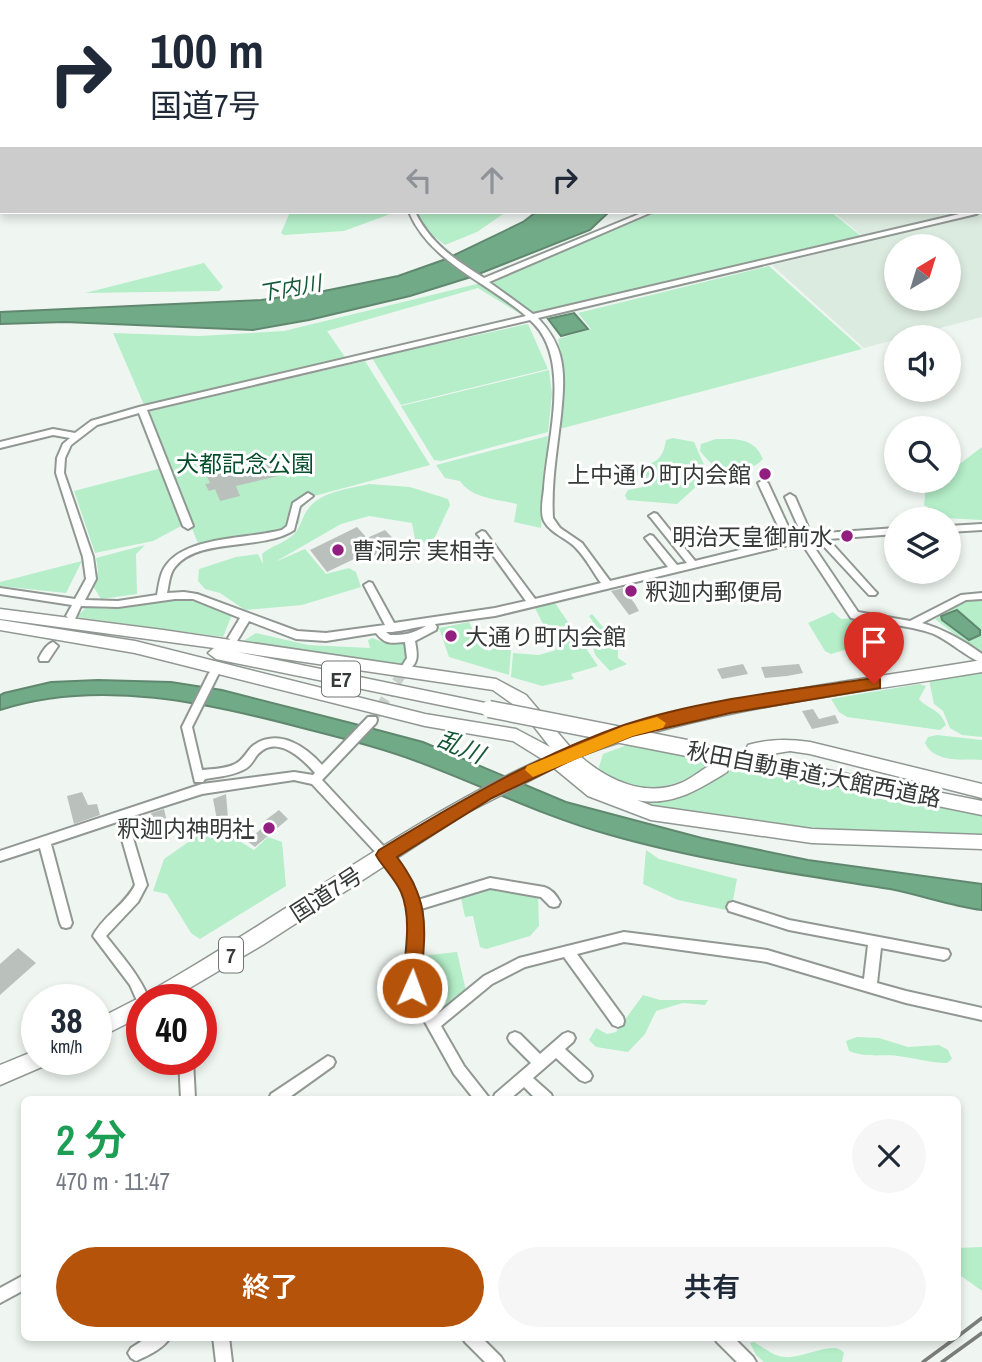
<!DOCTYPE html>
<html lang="ja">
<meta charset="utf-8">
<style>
body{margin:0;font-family:"Archivo Narrow","Noto Sans JP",sans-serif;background:#f6f6f7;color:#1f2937;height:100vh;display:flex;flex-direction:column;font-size:26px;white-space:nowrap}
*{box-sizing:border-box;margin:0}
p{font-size:23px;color:#747a83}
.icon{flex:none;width:38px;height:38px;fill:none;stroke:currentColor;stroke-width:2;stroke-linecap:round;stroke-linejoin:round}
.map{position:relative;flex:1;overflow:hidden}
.side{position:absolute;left:21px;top:1096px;width:940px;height:245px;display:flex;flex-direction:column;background:#fff;border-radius:10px;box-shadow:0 4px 10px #0003}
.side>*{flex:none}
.banner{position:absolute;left:0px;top:0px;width:984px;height:214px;box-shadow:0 4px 10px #0003;background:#fff;color:#1f2937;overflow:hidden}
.needle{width:46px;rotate:38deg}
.tools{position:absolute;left:884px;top:234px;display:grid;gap:14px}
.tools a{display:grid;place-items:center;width:77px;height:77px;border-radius:50%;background:#fff;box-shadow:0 4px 10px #0003;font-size:35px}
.speed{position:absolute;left:21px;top:984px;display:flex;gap:14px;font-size:35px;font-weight:700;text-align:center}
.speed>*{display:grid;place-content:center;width:91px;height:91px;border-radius:50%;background:#fff;box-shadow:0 4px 10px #0003;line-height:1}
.speed small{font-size:18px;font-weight:400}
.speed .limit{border:10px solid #d22;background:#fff;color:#111}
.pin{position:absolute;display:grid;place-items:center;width:60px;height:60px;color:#fff;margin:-72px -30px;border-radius:50% 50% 50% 0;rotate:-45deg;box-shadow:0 0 7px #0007}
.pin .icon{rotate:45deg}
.me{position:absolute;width:77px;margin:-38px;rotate:2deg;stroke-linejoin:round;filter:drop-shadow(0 0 5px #0008)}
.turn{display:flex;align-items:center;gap:24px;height:147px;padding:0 35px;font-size:32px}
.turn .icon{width:91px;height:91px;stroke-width:2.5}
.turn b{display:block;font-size:49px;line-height:60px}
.lanes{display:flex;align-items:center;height:66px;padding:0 35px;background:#0003;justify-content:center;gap:35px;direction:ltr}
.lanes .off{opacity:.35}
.round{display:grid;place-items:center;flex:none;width:74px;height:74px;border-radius:37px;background:#f6f6f7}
.head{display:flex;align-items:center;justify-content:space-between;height:119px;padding:0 35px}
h1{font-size:42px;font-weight:600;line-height:52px;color:#1e9e55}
.cta{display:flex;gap:14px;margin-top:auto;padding:14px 35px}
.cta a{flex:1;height:80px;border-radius:42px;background:#b45309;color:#fff;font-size:28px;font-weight:600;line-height:80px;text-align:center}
.cta a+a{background:#f6f6f7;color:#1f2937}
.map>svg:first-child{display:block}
.built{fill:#dcebe0;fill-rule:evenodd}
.green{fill:#b5eec9}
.water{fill:#71aa86;stroke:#60886f;stroke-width:2}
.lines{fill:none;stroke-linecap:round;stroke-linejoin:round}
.stream{stroke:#60886f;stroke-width:2}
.building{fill:#bac1bc}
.minor-tunnel{stroke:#cad0cc;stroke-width:10;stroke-dasharray:10 5;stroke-linecap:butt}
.minor-casing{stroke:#919893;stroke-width:4}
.major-casing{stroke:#919893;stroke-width:4}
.highway-casing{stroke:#919893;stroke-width:3}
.minor{fill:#fff;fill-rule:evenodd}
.major{fill:#fff;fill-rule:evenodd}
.highway{fill:#fff;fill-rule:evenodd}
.rail{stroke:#797d7a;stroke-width:3.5}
.highway-bridge-casing{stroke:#919893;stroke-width:19;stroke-linecap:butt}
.highway-bridge{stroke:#fff;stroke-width:16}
.route{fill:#b45309;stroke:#753606;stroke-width:2}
.slow{fill:#f59e0b}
.poi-dot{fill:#921f7f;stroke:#fff;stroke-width:2.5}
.labels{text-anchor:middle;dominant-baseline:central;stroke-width:6;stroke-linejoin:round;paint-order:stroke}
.far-water-label{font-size:21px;font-style:italic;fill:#155835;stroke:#fff}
.shield{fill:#fff;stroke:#737574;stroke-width:2}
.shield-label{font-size:21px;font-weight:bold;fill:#373a38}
.park-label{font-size:23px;fill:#044e2c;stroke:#fff}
.poi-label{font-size:23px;fill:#373a38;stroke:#fff;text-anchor:end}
.street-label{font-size:23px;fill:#373a38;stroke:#fff}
.water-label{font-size:24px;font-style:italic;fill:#155835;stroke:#fff}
</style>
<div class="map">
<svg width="982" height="1362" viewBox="0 0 982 1362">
<rect width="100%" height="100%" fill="#eff6f1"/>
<path class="built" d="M982,154v163l-118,31 -92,-83 96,-24 -34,-29h148zM896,247h52v52h-52z"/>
<path class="green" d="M290,212h103v1l-49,18 -60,4 -3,-2z
M417,212h89l-29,20 -32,13 -19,-15z
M657,212h174l30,24 -327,78 -45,-33z
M204,263l19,24 -4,4 -134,2z
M769,266l93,83 -299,79 -5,-2 6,-58 -6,-29 33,-10 -13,-16z
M481,283l41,32 -44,-27 -151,43 18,26 -201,48 -31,-72 86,3 85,-5z
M528,324l20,45 -147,36 -29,-47z
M365,361l65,104 -116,31 -13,13 -2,14 -15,15 -83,13 -44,-111 -7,-29z
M549,370l3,24 -4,38 -107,29 -7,-1 -33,-54z
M548,436l-7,92 -27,-6 3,-18c-19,-5 -45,-5 -57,-23l-15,-3 -9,-13z
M673,438l21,4 11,25 -7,18 -21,19 -50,-4 -2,-5 3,-5 25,-5 -21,-13c18,-11 30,-6 34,-32z
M716,439c20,0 38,-2 47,20 -6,7 -12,8 -20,10 -21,7 -30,-2 -43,-18l1,-7z
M982,447v73l-36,-2 -22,-13 2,-18 8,-6h14l1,-9z
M162,468l23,56 -32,17 -58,12 -21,-62z
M369,484l41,3 38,12 2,6 -15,32 -8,6 -12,-4 -3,-16 -43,-7 -28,8 -66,38 30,-13 21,25 23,-6 7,4 5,15 -59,18 -57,5 -25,-17 -15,-4 -7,-8 1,-12 37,-12 22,-3 5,10 -1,-10c10,-9 22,-10 32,-20 7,-7 8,-17 14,-25 13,-18 41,-20 61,-25z
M145,545l-9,9 1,40 -36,5 -8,-13 5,-15 -2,-13z
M82,561l-16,32 -66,-7v-4z
M982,598v57l-47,-36 31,-20z
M171,600c20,0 46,2 60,17l-8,20 -147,-20 11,-10 19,2z
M555,603l43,63 -27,8 3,5 -32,7 -31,-9 2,-24 26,2 17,-5 -21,-42z
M833,612l8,7 13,-1 40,7 2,4 -5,7 -60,18 -6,-3 -17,-28z
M592,614l26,31v13l9,6 -17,7 -14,-15 -6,-15 7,-6 1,-6 -9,-13z
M469,622l8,17 34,11 -2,25 -60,-18 -10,-29z
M256,633l52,12 62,3 -2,-8 4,-2 14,5 18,-3 2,18 -4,7 -160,-23z
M982,672v65l-20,-2 -12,-7 -7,-17 -9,-7 -5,-24z
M919,684l7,2 -7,13c9,11 21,9 27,26l-6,5 -93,-13 -8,-5 -8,-13z
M937,735l45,5v20c-19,-1 -48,3 -57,-17l3,-6z
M630,744l82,18 2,1c-39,26 -75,37 -116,7l5,-16z
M733,766l249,50v20l-166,-8 -60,-5 -113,-19 1,-4 35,-2 49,-25z
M238,823l16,6 -13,13 13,8 14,-13 14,5 4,44 -86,53 -9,-6 -24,-39 -14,-3 11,-32 43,-30z
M646,850l13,9 78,20 -6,32 -53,-11 -35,-16z
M495,885l43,9 1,32 -9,10 -44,13 -6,-2 -7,-31 -8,1 -4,-19z
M457,952l9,39 -24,22c-26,-7 -23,-34 -22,-57z
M643,995l17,5h48l-3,5 -22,-2 -27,8 -11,23 -17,18 -32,-5 -7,-7 7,-12 11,6 9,-2z
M857,1037l22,1 29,9 31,-2 9,5 4,9 -5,4c-17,0 -32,-5 -49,-7 -16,-2 -33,2 -49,-5l-3,-10z
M982,1247v44l-25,-18v-25z
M754,1342c9,5 19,14 30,15 20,2 50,-18 60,-4l-2,9h-78l-8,-7 -6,-12z"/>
<path class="water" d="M536,212h73l-19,18 -119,47 -61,19 -101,24 -56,10 -188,-8 -65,2v-12l261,-12 58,-8 79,-16 48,-17 77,-37z
M574,313l14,16 -27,7 -13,-17z
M957,610l23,20v5l-11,5 -27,-20 -1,-4z
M98,680l73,2 51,8 137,35 64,17 143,60 136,36 106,22 174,24v26c-32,-4 -61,-15 -92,-21 -94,-15 -189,-28 -280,-54 -69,-19 -131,-51 -197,-75 -35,-13 -71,-22 -107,-31 -97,-26 -207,-51 -306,-19v-15l4,-2 47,-11z"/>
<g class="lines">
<path class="stream" d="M592,0l8,2
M724,1l27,1
M16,2l3,-2
M268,2l85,-2
M625,2h31
M708,2l10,-1
M817,2l3,-2"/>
</g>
<path class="building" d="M224,463l5,12 47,-12 6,12 -46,11 4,10 -20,5 -5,-12 -6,2 -4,-7 5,-1 -7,-15z
M357,527l10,11 18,-8 21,22 -25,11 -10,-12 -44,21 -17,-22z
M623,588l12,16 4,7 -10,4 -18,-24z
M743,664l5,10 -26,5 -5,-10z
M799,664l4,9 -16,3 -22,2 -4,-11z
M813,709l6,10 16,-4 4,8 -27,6 -10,-18z
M82,792l6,13 9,-1 3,11 -26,9 -7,-28z
M226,794l2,24 -11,2 -4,-21z
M164,809l6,26 -8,2 -2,-9 -5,2 -4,-17z
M279,810l9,9 -33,28 -8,-6 14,-12 2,-7z
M18,948l18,15 -36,32v-31z"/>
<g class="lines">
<path class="minor-tunnel" d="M372,720l35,-54"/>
<g class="minor-casing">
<path id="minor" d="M7,0h6l-2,2h-6z
M547,0h6l-1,2h-6z
M2,6v5l-2,1v-5z
M2,17v5l-2,1v-5z
M2,39v5l-2,1v-5z
M2,75v5l-2,1v-5z
M0,105h2v4h-2z
M2,116v5l-2,1v-5z
M0,143h2v4h-2z
M409,212h6c16,32 39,47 69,66l160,-66h8l-163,70 44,32 435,-102h11l-3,2 -438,104c10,11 18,22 22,37 5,19 3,40 1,60 -4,35 -10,68 -8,103l7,10 22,15 28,38 58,-14 -23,-29 5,-3 3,1 24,29 10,-2 -36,-45 -2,-2 5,-3 3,1 38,47 89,-22 -26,-56 5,-3 5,3 25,54 9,-2 -17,-38 5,-3 5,3 16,37 85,-6v6l-68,5 47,52 2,2 -2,2h-6l-51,-55 -8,1 48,71 52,9 51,-26 21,-2v6l-16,1 -44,23c23,7 41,17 60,31v9c-17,-7 -31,-21 -48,-29 -26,-10 -56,-10 -83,-16l-50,-76 -306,74 -60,8 2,3 -1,3 -21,11c2,11 5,23 -8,29l-5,-4 5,-8 -2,-16c-15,1 -19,3 -29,-9l-50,8 -30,-2 -47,-18 -12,20 -4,1 -5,-4 12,-20 -47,-19h-18l-57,8 -37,-1 -6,13 -4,1 -5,-4 6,-11 -72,-11v-6l75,11 11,-20 -3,-22 -27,-84 1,-15 6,-14 7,-6 -17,-3 -53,13v-6l53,-13 22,4 16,-12 48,-14 387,-91c-39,-34 -96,-54 -117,-104zM530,320c43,37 17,119 14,169 -1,9 -4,23 0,32 7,13 23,17 32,27 10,10 17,24 25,35l-66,16 -50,-67 -3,-1 -5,3 2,2 47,65 -31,7 -101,15 -22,-40 -3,-1 -5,3 21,40 -59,8 -29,-2 -100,-37 -13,-2 -17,1c2,-8 2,-19 8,-26 23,-30 88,-16 119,-37l6,-24 13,-10 -5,-3 -15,10 -6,23 -5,4c-33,9 -93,6 -115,34 -7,8 -8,21 -10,31l-39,6 -33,-1 11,-21 -3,-22 -29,-84 1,-15 6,-13 26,-20 42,-12 44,113 5,3 5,-3 -46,-116zM426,626c-14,8 -20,9 -36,9l-4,-3c8,1 30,-5 40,-6z
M982,524v6l-34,2v-6z
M53,642l5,4 -10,15h-8l-1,-3c3,-6 8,-14 14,-16z
M214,669l5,4 -27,54 10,43c11,-1 23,-1 33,-6 9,-4 12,-14 19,-19 25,-17 52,2 68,20l46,-48h8l1,3 -1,3 -54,57 67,72 23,30 6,18 72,-22 54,9c7,2 13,9 16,15l-2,4 -4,1 -4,-1 -9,-9 -51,-9 -69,21 1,5 -4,73 17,29 49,-40 35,-18 105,-26 143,18 97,29 4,-34 -79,-15 -60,-19 -2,-4 2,-4 4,-1 56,18 159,30 2,4 -2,4 -4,2 -63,-12 -4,35 29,8 76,17v12l-76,-17 -139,-41 -143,-20 -47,12 46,63 1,4 -1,4 -5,2 -5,-2 -49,-68 -39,10 -33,17 -51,42 23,40 26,33h-16l-20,-25 -48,-86 4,-74 -7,-26 -22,-30 -69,-74 -18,-4 -92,14 -75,24 20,67 -9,17 -32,34c16,20 33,39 43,63h-7v5l-4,-1 -8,-18 -37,-49c10,-20 32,-31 42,-51l-18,-63 -66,22 21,79 -2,4 -4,1 -4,-1 -2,-4 -20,-75 -40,13v-10l202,-67 92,-12 19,3 2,-2c-13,-15 -38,-39 -57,-19 -5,6 -7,13 -15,16 -12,6 -26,7 -38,9l-2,3h-8l-13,-55 27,-54z
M515,1032l5,2 20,20 23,-20 5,-2 5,2 2,4 -2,4 -8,7 25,23 2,4 -2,4 -5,2 -5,-2 -24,-22 -23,20 18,16 2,5h-17l-12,-12 -14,12h-17l2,-5 36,-31 -21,-21 -2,-4 2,-4z
M328,1056l5,2 2,4 -2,4 -46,33h-18l2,-5z
M179,1059h14l2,40h-14z
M24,1275v15l-24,13v-15z
M148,1337h22c-5,11 -23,19 -34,24l-5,-3 -3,-5 3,-5z
M213,1337h16l3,25h-16z
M462,1337h19l20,20 3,5h-19l-20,-20z
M714,1337h19l20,20 3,5h-19l-20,-20z"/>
</g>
<g class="major-casing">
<path id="major" d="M230,0l-1,2h-7l1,-2z
M0,198h2v6h-2z"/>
</g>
<g class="highway-casing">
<path id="highway" d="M0,609l163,21 333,49 30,16 44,52c133,-50 273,-64 412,-87v12c-136,23 -273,36 -402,84 27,24 65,42 101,27 14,-6 24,-17 38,-22l-33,-7 -2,-5 2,-5 6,-1 56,11 -2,-4 2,-5c20,-6 41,-6 62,-3l172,42v14l-172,-44 -20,-3 -32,5 224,45v14l-255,-52 2,4 -2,5c-28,17 -55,35 -90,28l15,6 160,23 170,6v14l-170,-6 -161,-23 -63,-24 -34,-28 -88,45 -202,131 -93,55h-29v17l-46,23v-19l39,-20 10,-2 2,-5c134,-75 256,-171 395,-234l-29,-18 -88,-15 -290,-73 -135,-23v-10l135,21 290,73 91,15 34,18 -29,-37 -28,-20 -255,-38 257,53 2,4 -2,4 -6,2 -273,-56 -8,-6 6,-5 -214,-29z
M37,1050v9h10l-3,7 -44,19v-20z"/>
</g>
<use href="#minor" class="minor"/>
<use href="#major" class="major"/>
<use href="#highway" class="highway"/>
<path class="rail" d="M957,1337l25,-19
M923,1362l34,-25
M942,1362l40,-29"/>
<g class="highway-bridge-casing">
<path id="highway-bridge" d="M489,709l203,40"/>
</g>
<use href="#highway-bridge" class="highway-bridge"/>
</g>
<path class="route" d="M874,678l6,1v9l-150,25 -98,23 -58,23 -82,39 -95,59c36,48 27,74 24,131l-3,6 -6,2 -7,-2 -3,-6c2,-29 11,-68 -1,-96 -5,-11 -15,-22 -22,-32l-3,-5 3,-5c79,-48 157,-94 245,-125 77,-26 170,-35 250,-47z"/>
<path class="slow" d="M657,717l9,6 -3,5 -30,8 -100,41 -8,-7 2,-4 97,-40z"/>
<g class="poi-dot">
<circle cx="765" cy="474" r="7"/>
<circle cx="847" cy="536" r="7"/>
<circle cx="338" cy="550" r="7"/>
<circle cx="631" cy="591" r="7"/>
<circle cx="451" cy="636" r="7"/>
<circle cx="269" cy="828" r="7"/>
</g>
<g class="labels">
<g class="far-water-label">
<text transform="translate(290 288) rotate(-10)">下内川</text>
</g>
<g class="shield">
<rect x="322" y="661.5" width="38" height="35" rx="5"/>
<rect x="219" y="937.5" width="24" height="35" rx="5"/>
</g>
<g class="shield-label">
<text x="341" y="679">E7</text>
<text x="231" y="955">7</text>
</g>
<g class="park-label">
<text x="245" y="463">犬都記念公園</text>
</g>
<g class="poi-label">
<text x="751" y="474">上中通り町内会館</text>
<text x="833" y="536">明治天皇御前水</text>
<text x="352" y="550" text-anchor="start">曹洞宗 実相寺</text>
<text x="645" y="591" text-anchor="start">釈迦内郵便局</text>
<text x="465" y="636" text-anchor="start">大通り町内会館</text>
<text x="255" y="828">釈迦内神明社</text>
</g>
<g class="street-label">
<text transform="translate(814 774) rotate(11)">秋田自動車道;大館西道路</text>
<text transform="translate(326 894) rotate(-33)">国道7号</text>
</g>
<g class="water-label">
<text transform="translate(461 746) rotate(23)">乱川</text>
</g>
</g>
</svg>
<div class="tools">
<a><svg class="needle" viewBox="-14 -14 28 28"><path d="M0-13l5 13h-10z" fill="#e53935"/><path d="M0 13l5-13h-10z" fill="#747a83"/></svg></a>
<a><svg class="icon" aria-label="sound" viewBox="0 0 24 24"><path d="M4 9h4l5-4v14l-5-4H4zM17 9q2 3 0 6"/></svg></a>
<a><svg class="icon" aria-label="search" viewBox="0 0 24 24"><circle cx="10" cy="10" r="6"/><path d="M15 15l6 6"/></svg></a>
<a><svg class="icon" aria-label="layers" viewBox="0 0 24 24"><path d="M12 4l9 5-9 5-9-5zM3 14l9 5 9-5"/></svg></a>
</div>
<div class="speed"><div>38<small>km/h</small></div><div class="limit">40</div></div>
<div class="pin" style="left:874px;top:684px;background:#d93025"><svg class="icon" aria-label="arrive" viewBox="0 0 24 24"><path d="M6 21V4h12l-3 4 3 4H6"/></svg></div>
<svg class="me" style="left:412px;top:988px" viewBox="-20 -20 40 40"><circle r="17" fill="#b45309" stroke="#fff" stroke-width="3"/><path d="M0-11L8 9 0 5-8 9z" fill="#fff"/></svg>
<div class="banner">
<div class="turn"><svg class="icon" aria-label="right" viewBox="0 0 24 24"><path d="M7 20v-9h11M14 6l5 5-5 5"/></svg><div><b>100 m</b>国道7号</div></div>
<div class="lanes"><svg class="icon off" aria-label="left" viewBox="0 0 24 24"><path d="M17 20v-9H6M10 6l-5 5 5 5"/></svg><svg class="icon off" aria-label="ahead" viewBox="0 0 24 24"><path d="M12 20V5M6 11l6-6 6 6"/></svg><svg class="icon" aria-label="right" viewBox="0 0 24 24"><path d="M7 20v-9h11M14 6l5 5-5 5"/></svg></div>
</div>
<section class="side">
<div class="head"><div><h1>2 分</h1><p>470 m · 11:47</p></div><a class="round"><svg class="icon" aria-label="close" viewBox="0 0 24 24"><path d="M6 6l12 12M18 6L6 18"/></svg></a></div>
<div class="cta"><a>終了</a><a>共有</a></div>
</section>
</div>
